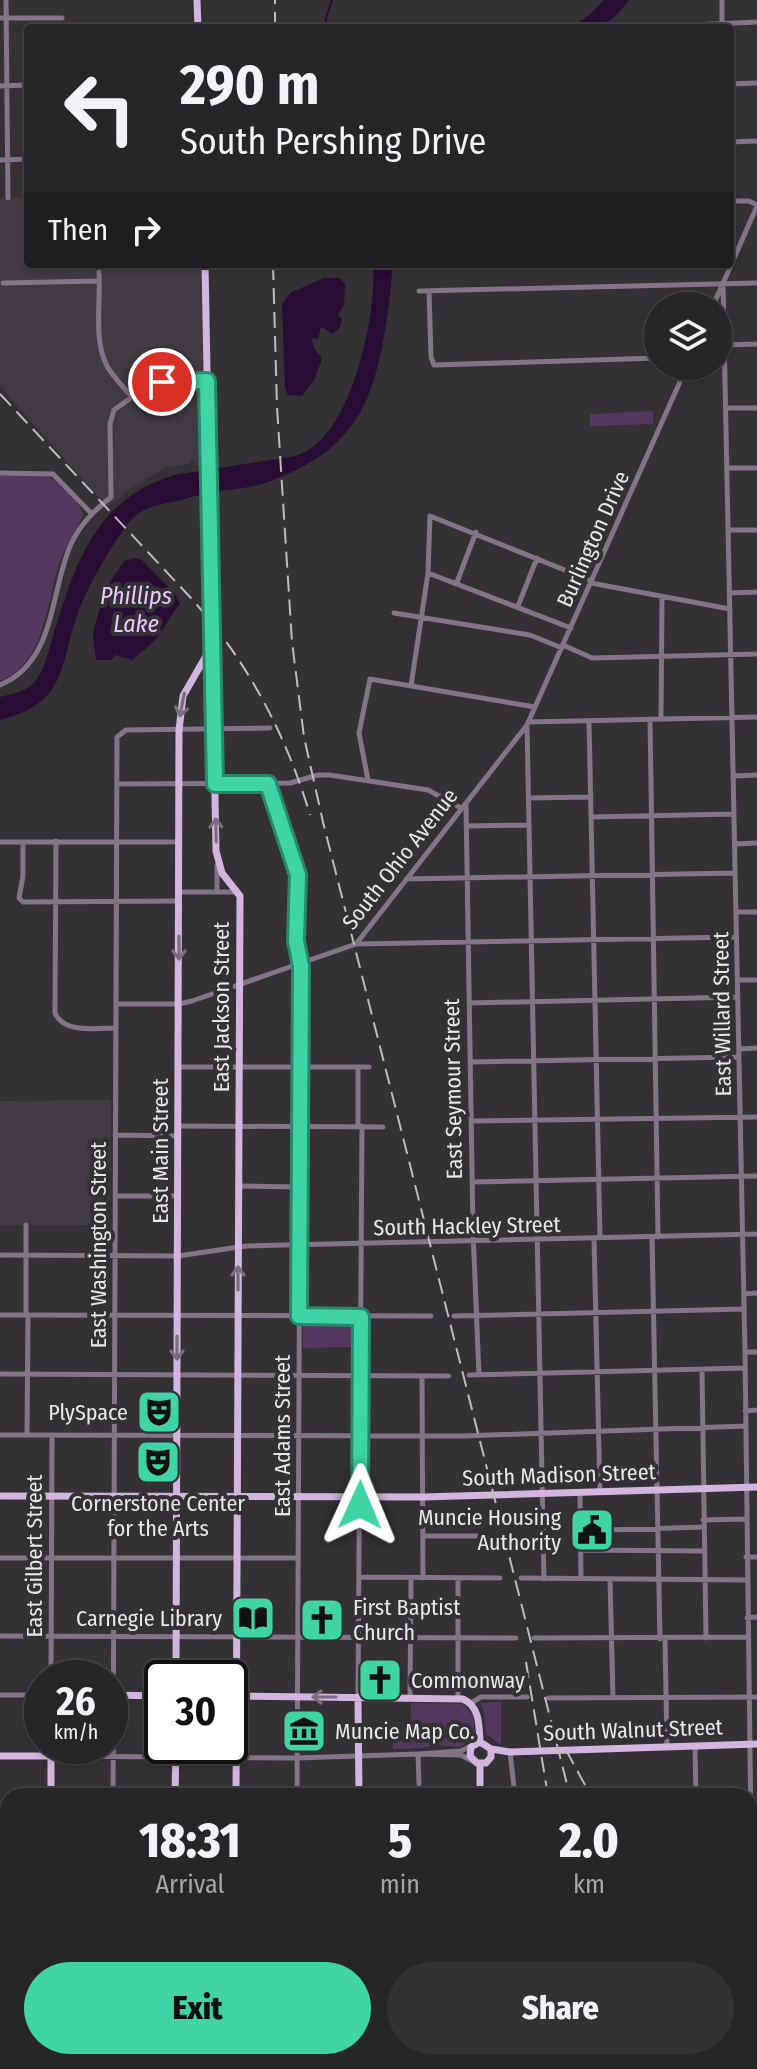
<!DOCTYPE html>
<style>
body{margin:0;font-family:"Fira Sans Condensed",sans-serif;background:#323133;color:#f1f3f6;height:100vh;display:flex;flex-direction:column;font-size:30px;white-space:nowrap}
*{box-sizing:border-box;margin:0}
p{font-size:26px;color:#a4a5a7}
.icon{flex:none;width:44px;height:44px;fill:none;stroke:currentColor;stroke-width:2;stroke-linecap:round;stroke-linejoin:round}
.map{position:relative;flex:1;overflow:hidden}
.sheet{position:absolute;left:0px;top:1788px;width:758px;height:282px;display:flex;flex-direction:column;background:#262527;border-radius:24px 24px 0 0;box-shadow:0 2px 6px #0004,0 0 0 2px #424244}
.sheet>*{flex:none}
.banner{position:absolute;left:24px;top:24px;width:710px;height:244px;border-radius:8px;box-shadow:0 2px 6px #0004,0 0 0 2px #424244;background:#262527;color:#f1f3f6;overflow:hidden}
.controls{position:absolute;left:644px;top:292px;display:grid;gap:16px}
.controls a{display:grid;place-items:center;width:88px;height:88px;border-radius:50%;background:#262527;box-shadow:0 2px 6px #0004,0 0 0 2px #424244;font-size:40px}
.speed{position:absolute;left:24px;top:1660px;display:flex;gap:16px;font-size:40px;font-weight:700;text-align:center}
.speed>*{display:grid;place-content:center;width:104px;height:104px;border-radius:50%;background:#262527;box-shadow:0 2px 6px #0004,0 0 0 2px #424244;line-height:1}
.speed small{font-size:20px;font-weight:400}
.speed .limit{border:4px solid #111;border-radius:12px;background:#fff;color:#111}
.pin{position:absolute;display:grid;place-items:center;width:68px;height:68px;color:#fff;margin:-34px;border:4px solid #fff;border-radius:50%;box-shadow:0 2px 8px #0007}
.me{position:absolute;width:88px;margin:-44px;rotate:1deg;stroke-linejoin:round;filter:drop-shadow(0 0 6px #0008)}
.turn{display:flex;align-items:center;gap:28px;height:168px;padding:0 24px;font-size:36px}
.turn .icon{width:104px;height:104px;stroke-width:2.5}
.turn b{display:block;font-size:56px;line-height:68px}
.then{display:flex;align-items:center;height:76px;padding:0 24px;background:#0003;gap:16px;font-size:30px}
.eta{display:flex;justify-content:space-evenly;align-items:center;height:136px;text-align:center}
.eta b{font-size:48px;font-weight:800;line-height:56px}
.button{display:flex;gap:16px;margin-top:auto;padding:16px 24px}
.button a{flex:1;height:92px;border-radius:48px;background:#3ed4a3;color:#111;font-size:32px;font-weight:800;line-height:92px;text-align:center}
.button a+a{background:#323133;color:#f1f3f6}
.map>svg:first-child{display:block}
.built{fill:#3f3b41}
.green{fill:#55385f}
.water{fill:#290c33}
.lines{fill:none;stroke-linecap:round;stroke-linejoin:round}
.stream{stroke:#290c33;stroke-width:2}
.minor{stroke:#837488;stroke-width:5}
.major{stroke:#d3b5df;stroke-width:7}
.rail{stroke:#bcbbbd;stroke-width:2;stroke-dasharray:16 8;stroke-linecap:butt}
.oneway{stroke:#7b6c81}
.route-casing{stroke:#288a6a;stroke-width:20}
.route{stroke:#3ed4a3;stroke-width:14}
.labels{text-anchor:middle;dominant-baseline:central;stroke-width:8;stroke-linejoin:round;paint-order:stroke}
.street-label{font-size:22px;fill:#e9e8e9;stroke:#333134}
.poi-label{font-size:22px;fill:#e9e8e9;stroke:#333134;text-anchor:end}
.water-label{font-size:24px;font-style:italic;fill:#efc7fe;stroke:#333134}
</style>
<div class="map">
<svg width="757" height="2069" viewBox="0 0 757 2069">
<rect width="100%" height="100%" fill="#333134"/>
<path class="built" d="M0,198h28v66h177l3,200 -10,3 -6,-8 -4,5 -24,4 -32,20 -25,19 -107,-121z
M111,1100l-1,125h-110v-124z"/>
<path class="green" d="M653,411v13l-63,2v-12z
M42,475c15,2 37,25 41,40 -8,18 -19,33 -25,52 -12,39 -13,96 -58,114v-205z
M356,1321v26l-53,1v-26z
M501,1702v43l-15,-11 -2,-22 -4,-9z
M411,1703l51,1 11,11 2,22 -15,10 -23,-2 -13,3 -31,1 -1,-14 -3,-3 5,-2v4c18,-5 17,-15 17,-31z
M0,1988l8,12v62h43l3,4 -3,3h-51z"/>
<path class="water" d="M604,0h25c-22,31 -35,28 -71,28 21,-3 32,-12 46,-28z
M373,264h19c0,25 -4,48 -8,72 -13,76 -37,116 -111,144 -23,10 -47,9 -71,14 -8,2 -16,5 -24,7 -21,4 -38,6 -52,25 -17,24 -34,53 -45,79 -23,56 -9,97 -81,115v-23c11,-3 25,-5 34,-14 11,-13 15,-34 20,-51 22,-70 42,-133 120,-157l122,-19c6,-3 12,-5 17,-9 41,-30 64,-135 60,-183z
M324,278h15l6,5 -1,22 -6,10 4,4 -2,8 -7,7 -12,-7 -3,12 -6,-1 1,8 9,13 -8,21 -12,16 -14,-1 -3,-7 -3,-84 8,-11z
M135,558l7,2 33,34 5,10c-11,12 -15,26 -27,38 -6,7 -14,10 -20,18l-18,-5 -4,5h-15l-3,-26 11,-43 20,-30z"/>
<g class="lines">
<path class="stream" d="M326,28v-10l6,-18"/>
<path class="minor" d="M6,0l2,198
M722,0v27
M0,18h62
M628,28l129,-6
M730,84l27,-1
M0,86l28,-1
M730,142l27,-1
M0,160l28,-1
M730,201h19l8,4
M99,272c2,30 -6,67 8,94 6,11 16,20 24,30
M3,283l96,-2
M723,284l22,1068 9,717
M419,291l338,-8
M429,291l2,66 3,8 224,-7
M713,306l44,-100
M726,345l31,-1
M727,408h30
M728,468h29
M0,473l53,1 38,39
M729,530h28
M428,573l143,55
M457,582l19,-50
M591,583l139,26
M730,593l27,-1
M518,606l19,-48
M394,613l136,22 32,13
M563,645l29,13 165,-4
M0,685c56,-23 50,-94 71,-141 10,-21 23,-33 40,-47l-1,-73 4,-14 36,-26 57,-3
M411,686l17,-113 2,-57 162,65
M650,719l8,518
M661,719l1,-122
M589,721l11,517
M528,722l229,-5
M527,725l17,854
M733,776l24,-1
M368,780l-9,-47 11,-54 165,28
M117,784l173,-1 28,-8h12l98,15 33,18
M268,784l30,91 -2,66 5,32 -4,823
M528,798l63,-1
M466,804l7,427 6,144
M591,817l143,-3
M466,826l63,-1
M56,841l-1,172c9,21 42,15 61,15
M0,842h179
M23,842v34l-4,22 4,4 156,-1
M735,844l22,-1
M406,879l329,-6
M180,892h57
M217,892v-27
M736,912h21
M357,944l379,-7
M738,980h19
M469,1003l269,-6
M116,1004h63l13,-3 164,-57 171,-219 160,-359
M739,1049l18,-1
M470,1062l269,-5
M179,1067h190
M358,1067v59
M471,1121l286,-4
M178,1126l205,1
M115,1135l63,1
M472,1182l285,-6
M239,1186l60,1
M115,1196h63
M652,1237l8,402
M594,1239l6,252
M0,1255l178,1 68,-10 511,-12
M744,1294l13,-1
M0,1315l431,1
M26,1315v-90
M454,1316l290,-7
M745,1352h12
M702,1369l4,269
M0,1374l449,2
M469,1375l276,-7
M422,1376l1,202
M745,1411l12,-1
M0,1435l463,1 283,-10
M27,1435l1,-120
M580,1492l1,87
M703,1520l43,-1
M423,1536h56
M580,1550l123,1
M602,1550v-16l5,-4 97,-3
M746,1557h11
M0,1558h298
M359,1577l141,1
M521,1578l226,2
M610,1579l3,119
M747,1618l10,-1
M0,1636l516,2
M534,1638l214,-1
M665,1639l2,108
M51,1678l1,-243
M0,1695h42
M358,1697l4,-571
M410,1697l1,-119
M458,1698v-120
M548,1698l209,-1
M471,1703l10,-6h46
M695,1746l1,50
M510,1752l5,44
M418,1754l1,30
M419,1754l42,-3 10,-5
M51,1756l246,2 121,-4 43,1 11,6
M113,1796l4,-1059 9,-7 144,-2
M0,1880h8
M0,1980l8,11
M57,2062l5,7
M278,2062h25
M361,2062v7
M423,2062v7
M82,2069l4,-7
M542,2069v-7"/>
<path class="major" d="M197,0l1,28
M205,264l11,587 6,22 18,23 -4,900
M0,1496l423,1 334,-10
M176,1678l3,-948 4,-34 23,-40 4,-15
M110,1695l52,1
M230,1696l233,3c17,8 16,26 17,43
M358,1697l1,99
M491,1749v8l-5,6h-9l-7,-7 1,-9 9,-5 11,7 19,3 247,-8
M0,1756h51
M480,1764v32
M51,1796v-50
M175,1796l1,-50
M0,1826l8,-7
M0,1833l8,-7
M750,2020l7,4
M173,2069v-7
M234,2069v-7"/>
<path class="rail" d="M275,28v-28
M273,264l4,143 15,235 12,95 19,85 247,974
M0,394l190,203c57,63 96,137 120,218
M526,1662l22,134
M566,1750l25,46
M750,1984l7,3
M750,2007l7,-1
M557,2062l3,7
M637,2062l2,7
M667,2069l4,-7"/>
</g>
<defs><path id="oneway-shaft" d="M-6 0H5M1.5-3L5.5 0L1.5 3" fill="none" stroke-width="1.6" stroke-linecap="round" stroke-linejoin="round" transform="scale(2)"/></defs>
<g class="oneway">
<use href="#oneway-shaft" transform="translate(182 705) rotate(101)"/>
<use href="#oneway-shaft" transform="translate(216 830) rotate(-91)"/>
<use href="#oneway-shaft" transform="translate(179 948) rotate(90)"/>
<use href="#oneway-shaft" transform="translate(238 1278) rotate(-90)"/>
<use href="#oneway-shaft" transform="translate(177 1348) rotate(90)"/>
<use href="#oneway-shaft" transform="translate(324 1697) rotate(-180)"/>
</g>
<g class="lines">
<g class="route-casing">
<path id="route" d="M162,382l45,-1 8,403h53l30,91 -2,66 5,25 -2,350 62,1 -1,188"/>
</g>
<use href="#route" class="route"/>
</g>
<defs>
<g id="theatre-square" transform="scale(2.3)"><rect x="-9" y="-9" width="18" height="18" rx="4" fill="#3ed4a3" stroke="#333134"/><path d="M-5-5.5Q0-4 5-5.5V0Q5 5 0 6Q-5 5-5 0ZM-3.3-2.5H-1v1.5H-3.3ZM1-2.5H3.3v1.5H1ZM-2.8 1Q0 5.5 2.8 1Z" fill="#111"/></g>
<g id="civic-square" transform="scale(2.3)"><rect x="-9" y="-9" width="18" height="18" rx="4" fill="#3ed4a3" stroke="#333134"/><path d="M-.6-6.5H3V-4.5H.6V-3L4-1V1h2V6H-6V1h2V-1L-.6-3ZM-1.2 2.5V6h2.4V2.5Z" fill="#111"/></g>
<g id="library-square" transform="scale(2.3)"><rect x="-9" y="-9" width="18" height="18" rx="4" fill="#3ed4a3" stroke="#333134"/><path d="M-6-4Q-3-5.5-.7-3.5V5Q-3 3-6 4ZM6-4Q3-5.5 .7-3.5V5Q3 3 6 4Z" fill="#111"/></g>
<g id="church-square" transform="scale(2.3)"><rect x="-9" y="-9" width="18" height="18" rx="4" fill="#3ed4a3" stroke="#333134"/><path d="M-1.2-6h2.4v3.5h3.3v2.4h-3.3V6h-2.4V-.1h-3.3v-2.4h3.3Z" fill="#111"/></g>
<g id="museum-square" transform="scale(2.3)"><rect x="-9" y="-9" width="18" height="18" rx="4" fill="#3ed4a3" stroke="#333134"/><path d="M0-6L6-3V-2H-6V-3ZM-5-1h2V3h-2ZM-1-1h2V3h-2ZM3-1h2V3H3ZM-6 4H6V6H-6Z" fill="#111"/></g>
</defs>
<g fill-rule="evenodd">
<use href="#theatre-square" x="159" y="1412"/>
<use href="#theatre-square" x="158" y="1462"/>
<use href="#civic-square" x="592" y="1530"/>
<use href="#library-square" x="253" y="1618"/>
<use href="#church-square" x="322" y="1620"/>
<use href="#church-square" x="380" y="1680"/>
<use href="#museum-square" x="304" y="1731"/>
</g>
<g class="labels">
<g class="street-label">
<text transform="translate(593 539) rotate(-66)">Burlington Drive</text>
<text transform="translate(400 859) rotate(-52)">South Ohio Avenue</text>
<text transform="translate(221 1007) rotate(-90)">East Jackson Street</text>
<text transform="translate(722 1014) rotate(-91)">East Willard Street</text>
<text transform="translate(453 1089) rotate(-91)">East Seymour Street</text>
<text transform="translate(160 1151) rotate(-90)">East Main Street</text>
<text transform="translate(467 1226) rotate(-1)">South Hackley Street</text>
<text transform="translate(98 1245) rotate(-90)">East Washington Street</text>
<text transform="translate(282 1436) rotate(-90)">East Adams Street</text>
<text transform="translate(559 1475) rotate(-2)">South Madison Street</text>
<text transform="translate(34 1556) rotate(-90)">East Gilbert Street</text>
<text transform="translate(633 1730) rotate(-2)">South Walnut Street</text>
</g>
<g class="poi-label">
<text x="128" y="1412">PlySpace</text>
<text x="158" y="1503" text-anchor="middle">Cornerstone Center<tspan x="158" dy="25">for the Arts</tspan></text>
<text x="561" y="1517">Muncie Housing<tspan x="561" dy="25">Authority</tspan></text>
<text x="353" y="1607" text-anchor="start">First Baptist<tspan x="353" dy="25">Church</tspan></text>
<text x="222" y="1618">Carnegie Library</text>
<text x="411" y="1680" text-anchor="start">Commonway</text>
<text x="335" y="1731" text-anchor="start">Muncie Map Co.</text>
</g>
<g class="water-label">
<text x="136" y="596">Phillips<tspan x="136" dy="28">Lake</tspan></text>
</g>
</g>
</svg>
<div class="controls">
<a><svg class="icon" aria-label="layers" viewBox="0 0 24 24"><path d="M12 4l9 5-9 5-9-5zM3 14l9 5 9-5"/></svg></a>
</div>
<div class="speed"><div>26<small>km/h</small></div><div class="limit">30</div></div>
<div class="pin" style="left:162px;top:382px;background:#d93025"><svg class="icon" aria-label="arrive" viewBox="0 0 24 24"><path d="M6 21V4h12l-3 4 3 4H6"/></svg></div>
<svg class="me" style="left:360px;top:1505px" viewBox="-20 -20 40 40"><path d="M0-17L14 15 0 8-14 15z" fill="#3ed4a3" stroke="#fff" stroke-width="4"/></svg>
<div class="banner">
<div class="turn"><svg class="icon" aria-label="left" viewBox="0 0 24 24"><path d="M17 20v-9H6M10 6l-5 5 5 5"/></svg><div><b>290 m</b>South Pershing Drive</div></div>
<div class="then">Then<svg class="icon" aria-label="right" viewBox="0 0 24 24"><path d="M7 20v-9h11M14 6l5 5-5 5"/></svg></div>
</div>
<section class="sheet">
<div class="eta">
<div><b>18:31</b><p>Arrival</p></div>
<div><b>5</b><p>min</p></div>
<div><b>2.0</b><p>km</p></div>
</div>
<div class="button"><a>Exit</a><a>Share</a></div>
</section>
</div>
